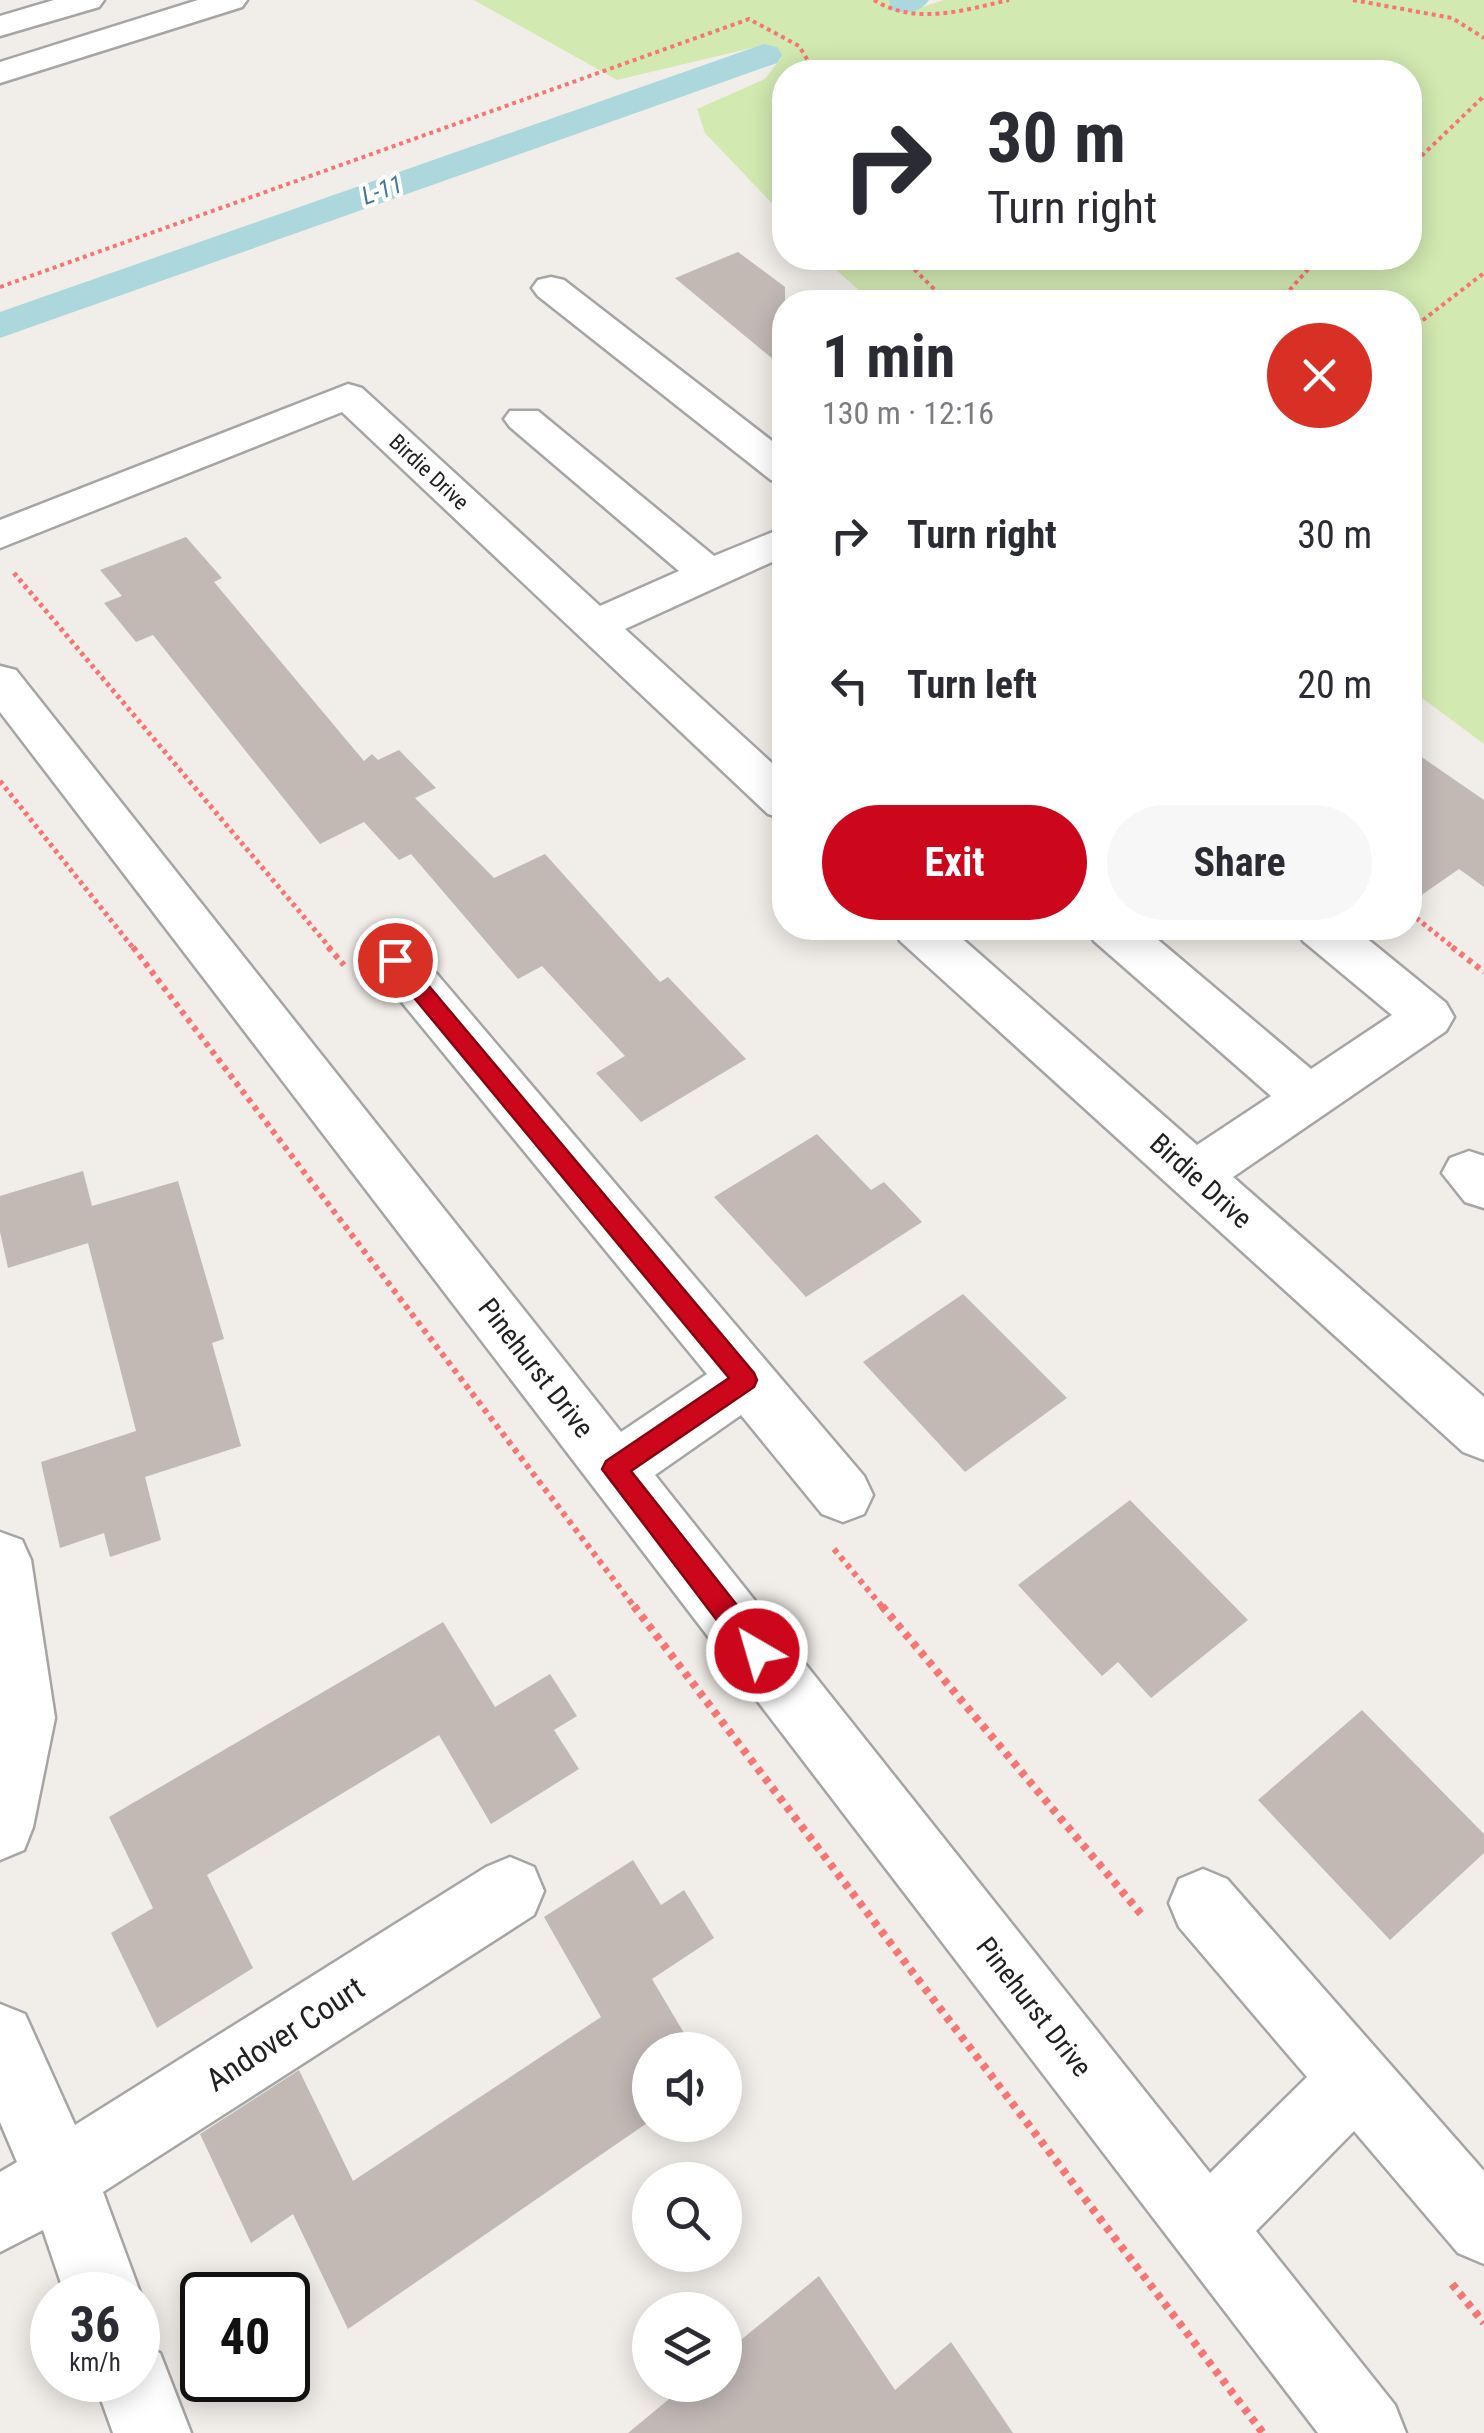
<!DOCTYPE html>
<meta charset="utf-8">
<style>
body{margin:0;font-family:"Roboto Condensed",sans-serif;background:#f7f7f7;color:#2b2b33;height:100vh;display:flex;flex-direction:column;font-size:38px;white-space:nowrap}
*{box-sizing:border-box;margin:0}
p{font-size:32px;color:#7c7c81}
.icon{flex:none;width:55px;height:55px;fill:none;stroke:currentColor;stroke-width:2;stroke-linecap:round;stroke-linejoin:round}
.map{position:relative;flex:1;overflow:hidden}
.side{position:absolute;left:772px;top:290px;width:650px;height:650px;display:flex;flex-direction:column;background:#fff;border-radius:40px;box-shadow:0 5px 25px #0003}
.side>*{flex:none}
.banner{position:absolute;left:772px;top:60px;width:650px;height:210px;border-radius:40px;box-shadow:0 5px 25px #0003;background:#fff;color:#2b2b33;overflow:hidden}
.controls{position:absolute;left:632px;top:2032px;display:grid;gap:20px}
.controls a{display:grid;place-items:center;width:110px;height:110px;border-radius:50%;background:#fff;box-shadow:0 5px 25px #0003;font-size:50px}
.speed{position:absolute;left:30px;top:2272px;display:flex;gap:20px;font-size:50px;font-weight:700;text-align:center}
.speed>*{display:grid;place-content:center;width:130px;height:130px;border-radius:50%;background:#fff;box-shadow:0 5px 25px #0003;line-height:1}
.speed small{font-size:25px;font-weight:400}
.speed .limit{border:5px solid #111;border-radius:15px;background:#fff;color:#111}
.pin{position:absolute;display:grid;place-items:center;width:85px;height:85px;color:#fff;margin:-42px;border:5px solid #fff;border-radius:50%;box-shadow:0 2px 10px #0007}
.me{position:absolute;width:110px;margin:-55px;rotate:322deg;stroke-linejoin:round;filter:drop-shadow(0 0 8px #0008)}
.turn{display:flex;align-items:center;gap:35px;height:210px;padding:0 50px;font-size:45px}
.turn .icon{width:130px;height:130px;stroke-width:2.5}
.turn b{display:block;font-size:70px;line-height:85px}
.round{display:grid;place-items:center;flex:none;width:105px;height:105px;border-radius:52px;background:#f7f7f7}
.summary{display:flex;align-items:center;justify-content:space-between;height:170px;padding:0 50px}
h1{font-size:60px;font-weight:700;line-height:75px}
.action{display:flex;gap:20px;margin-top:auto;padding:20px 50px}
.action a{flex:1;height:115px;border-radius:60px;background:#cc061b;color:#fff;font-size:40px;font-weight:700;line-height:115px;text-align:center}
.action a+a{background:#f7f7f7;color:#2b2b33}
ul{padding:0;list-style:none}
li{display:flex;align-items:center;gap:30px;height:150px;padding:0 50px}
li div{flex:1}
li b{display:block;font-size:38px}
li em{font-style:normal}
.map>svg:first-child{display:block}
.grass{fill:#d2e9b1}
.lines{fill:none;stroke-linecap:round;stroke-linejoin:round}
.canal{fill:#abd7dd;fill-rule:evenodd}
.building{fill:#c2b9b5}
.minor-casing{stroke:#a5a5a5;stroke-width:5}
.path-far3{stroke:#f67575;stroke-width:4;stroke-dasharray:4 4;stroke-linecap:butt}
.path-far2{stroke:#f67575;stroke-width:5;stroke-dasharray:4 4;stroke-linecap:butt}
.path-far1{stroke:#f67575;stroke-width:6;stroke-dasharray:5 5;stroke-linecap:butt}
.path{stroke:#f67575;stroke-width:8;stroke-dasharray:6 6;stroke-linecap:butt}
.minor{fill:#fff;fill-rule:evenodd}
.route{fill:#cc061b;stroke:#850412;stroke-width:2.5}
.labels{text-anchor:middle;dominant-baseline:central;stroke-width:8;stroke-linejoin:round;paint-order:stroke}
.far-street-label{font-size:22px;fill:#212121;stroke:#fff}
.far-water-label{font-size:25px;font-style:italic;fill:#467797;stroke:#fff}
.street-label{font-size:28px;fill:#212121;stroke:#fff}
.near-street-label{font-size:32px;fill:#212121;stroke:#fff}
</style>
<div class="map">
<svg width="1484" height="2433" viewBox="0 0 1484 2433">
<rect width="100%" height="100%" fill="#f1ede8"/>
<path class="grass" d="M474,0h416l29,8 25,-8h540v744l-74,-55v-387h-538l-49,-44h587v-186h-625v145l-80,-84 -8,-24 68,-30 16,-21 -21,-12 -143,34z"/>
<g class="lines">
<path class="canal" d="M889,0h40c-9,13 -23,14 -37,10z
M764,44l13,3 5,8 -5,8 -777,275v-26z"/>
</g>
<path class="building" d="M738,252l47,35v82l-110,-91z
M186,537l36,41 -8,4 150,179 8,-7 6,6 21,-10 37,38 -21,10 79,80 51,-24 115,128 8,-5 78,82 -105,63 -45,-49 29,-17 -83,-90 -24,13 -107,-125 -12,6 -35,-38 -44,22 -167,-209 -17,7 -32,-39 18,-7 -22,-26z
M1410,749l74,51v87l-25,-18 -49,34z
M817,1134l54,56 13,-8 38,40 -116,75 -92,-100z
M83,1171l9,35 86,-25 46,158 -12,4 29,103 -96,31 16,63 -51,17 -6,-24 -44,15 -19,-86 95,-31 -48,-188 -80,25 -8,-36v-36z
M963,1294l104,104 -102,74 -102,-110z
M1130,1500l118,120 -97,78 -33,-36 -16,14 -84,-91z
M443,1622l52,85 55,-33 27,42 -23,14 25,39 -88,55 -52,-89 -232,140 46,93 -96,60 -46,-95 42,-25 -44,-91z
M1362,1710l122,124v19l-94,87 -132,-140z
M633,1860l28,45 23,-15 30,48 -62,41 42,71h-44v71l-302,208 -55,-115 -42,29 -51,-109 99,-64 54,111 248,-164 -57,-100z
M819,2276l76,114 56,-48 62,91h-385l58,-48h39v-32z"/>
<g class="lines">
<g class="minor-casing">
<path id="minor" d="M54,0h50l-5,7 -99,29v-20z
M198,0h49l-5,7 -242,76v-21z
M551,277l13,3 221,171v32l-14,-3 -233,-184 -6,-8 6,-8z
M348,384l14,4 238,218 79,-35 -169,-144 -6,-8 6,-8h28l176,145 71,-29v29l-160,73 160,146v44l-17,-5 -426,-402 -342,136v-28z
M0,666l16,4 605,762 86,-58 -330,-402 -7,-13 7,-13 18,-6 18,6 451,530 9,19 -9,19 -21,8 -21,-8 -81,-99 -86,60 555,698 97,-96 -128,-150 -10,-24 10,-24 24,-10 24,10 257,292v93l-26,-11 -104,-122 -98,100 139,174 11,28h-88l-1318,-1721z
M894,928h56l247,217 74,-49 -177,-155 -6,-13h56l167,141 81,-54 -89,-74 -6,-13h57l92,75 8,14 -8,14 -213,146 251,220v63l-21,-8 -563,-511z
M1469,1151l15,5v52l-19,-6 -23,-29 8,-15z
M0,1532l22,8 9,20 24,158 -22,109 -9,23 -24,10z
M510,1857l24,10 10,24 -10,24 -431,277 38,103 -3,8v-8h-73l-22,-65 -43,22v-80l17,-10 -17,-40v-118l25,10 50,111 411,-258z
M138,2343l22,10 31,80h-78l-19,-53h44z"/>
</g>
<path class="path-far3" d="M874,0c42,26 90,10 135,0
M1353,0l99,18 32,20
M1410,167l74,-71
M903,258l44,44
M0,287l749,-268 50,27 16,26
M1279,302l39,-44
M1410,330l74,-57"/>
<path class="path-far2" d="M14,573l317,376
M0,781l134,168
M1410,913l45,36"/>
<path class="path-far1" d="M133,947l503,662
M328,947l16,18
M1452,947l32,25
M834,1549l50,60"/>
<path class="path" d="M634,1606l629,827
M882,1606l259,308
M1452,2284l32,39"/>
<use href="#minor" class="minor"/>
</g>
<path class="route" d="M395,952l7,2 352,419 3,7 -3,7 -123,84 135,171 4,9 -4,9 -9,3 -10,-3 -145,-191 4,-8 123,-83 -342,-413v-11z"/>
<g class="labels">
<g class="far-street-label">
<text transform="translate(429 472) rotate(43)">Birdie Drive</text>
</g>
<g class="far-water-label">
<text transform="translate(382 190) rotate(-20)">L-11</text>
</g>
<g class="street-label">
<text transform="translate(1201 1181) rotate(42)">Birdie Drive</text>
<text transform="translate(536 1368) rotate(52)">Pinehurst Drive</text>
<text transform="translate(1034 2007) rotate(52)">Pinehurst Drive</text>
</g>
<g class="near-street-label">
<text transform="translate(285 2034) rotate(-33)">Andover Court</text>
</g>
</g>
</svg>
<div class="controls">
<a><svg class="icon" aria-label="sound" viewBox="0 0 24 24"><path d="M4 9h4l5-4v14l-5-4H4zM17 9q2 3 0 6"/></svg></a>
<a><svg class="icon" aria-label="search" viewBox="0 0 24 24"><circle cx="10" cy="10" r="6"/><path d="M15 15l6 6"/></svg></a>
<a><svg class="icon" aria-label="layers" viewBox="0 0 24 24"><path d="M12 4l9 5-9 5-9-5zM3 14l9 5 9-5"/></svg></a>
</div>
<div class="speed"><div>36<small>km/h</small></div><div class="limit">40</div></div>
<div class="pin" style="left:395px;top:960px;background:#d93025"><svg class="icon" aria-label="arrive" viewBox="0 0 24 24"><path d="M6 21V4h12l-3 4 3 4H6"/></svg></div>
<svg class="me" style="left:757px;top:1651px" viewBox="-20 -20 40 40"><circle r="17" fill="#cc061b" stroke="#fff" stroke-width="3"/><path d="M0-11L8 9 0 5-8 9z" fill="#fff"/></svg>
<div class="banner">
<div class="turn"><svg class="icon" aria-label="right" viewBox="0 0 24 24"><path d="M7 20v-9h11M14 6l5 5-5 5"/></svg><div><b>30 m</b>Turn right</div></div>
</div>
<section class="side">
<div class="summary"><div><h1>1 min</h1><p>130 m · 12:16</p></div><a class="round" style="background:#d93025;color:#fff"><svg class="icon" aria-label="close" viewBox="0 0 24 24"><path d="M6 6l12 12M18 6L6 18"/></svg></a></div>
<ul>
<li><svg class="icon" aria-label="right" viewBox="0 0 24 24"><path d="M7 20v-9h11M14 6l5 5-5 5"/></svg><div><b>Turn right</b></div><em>30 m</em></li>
<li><svg class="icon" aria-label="left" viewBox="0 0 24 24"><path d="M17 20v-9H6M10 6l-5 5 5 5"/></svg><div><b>Turn left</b></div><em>20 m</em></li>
</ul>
<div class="action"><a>Exit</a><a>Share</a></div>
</section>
</div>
